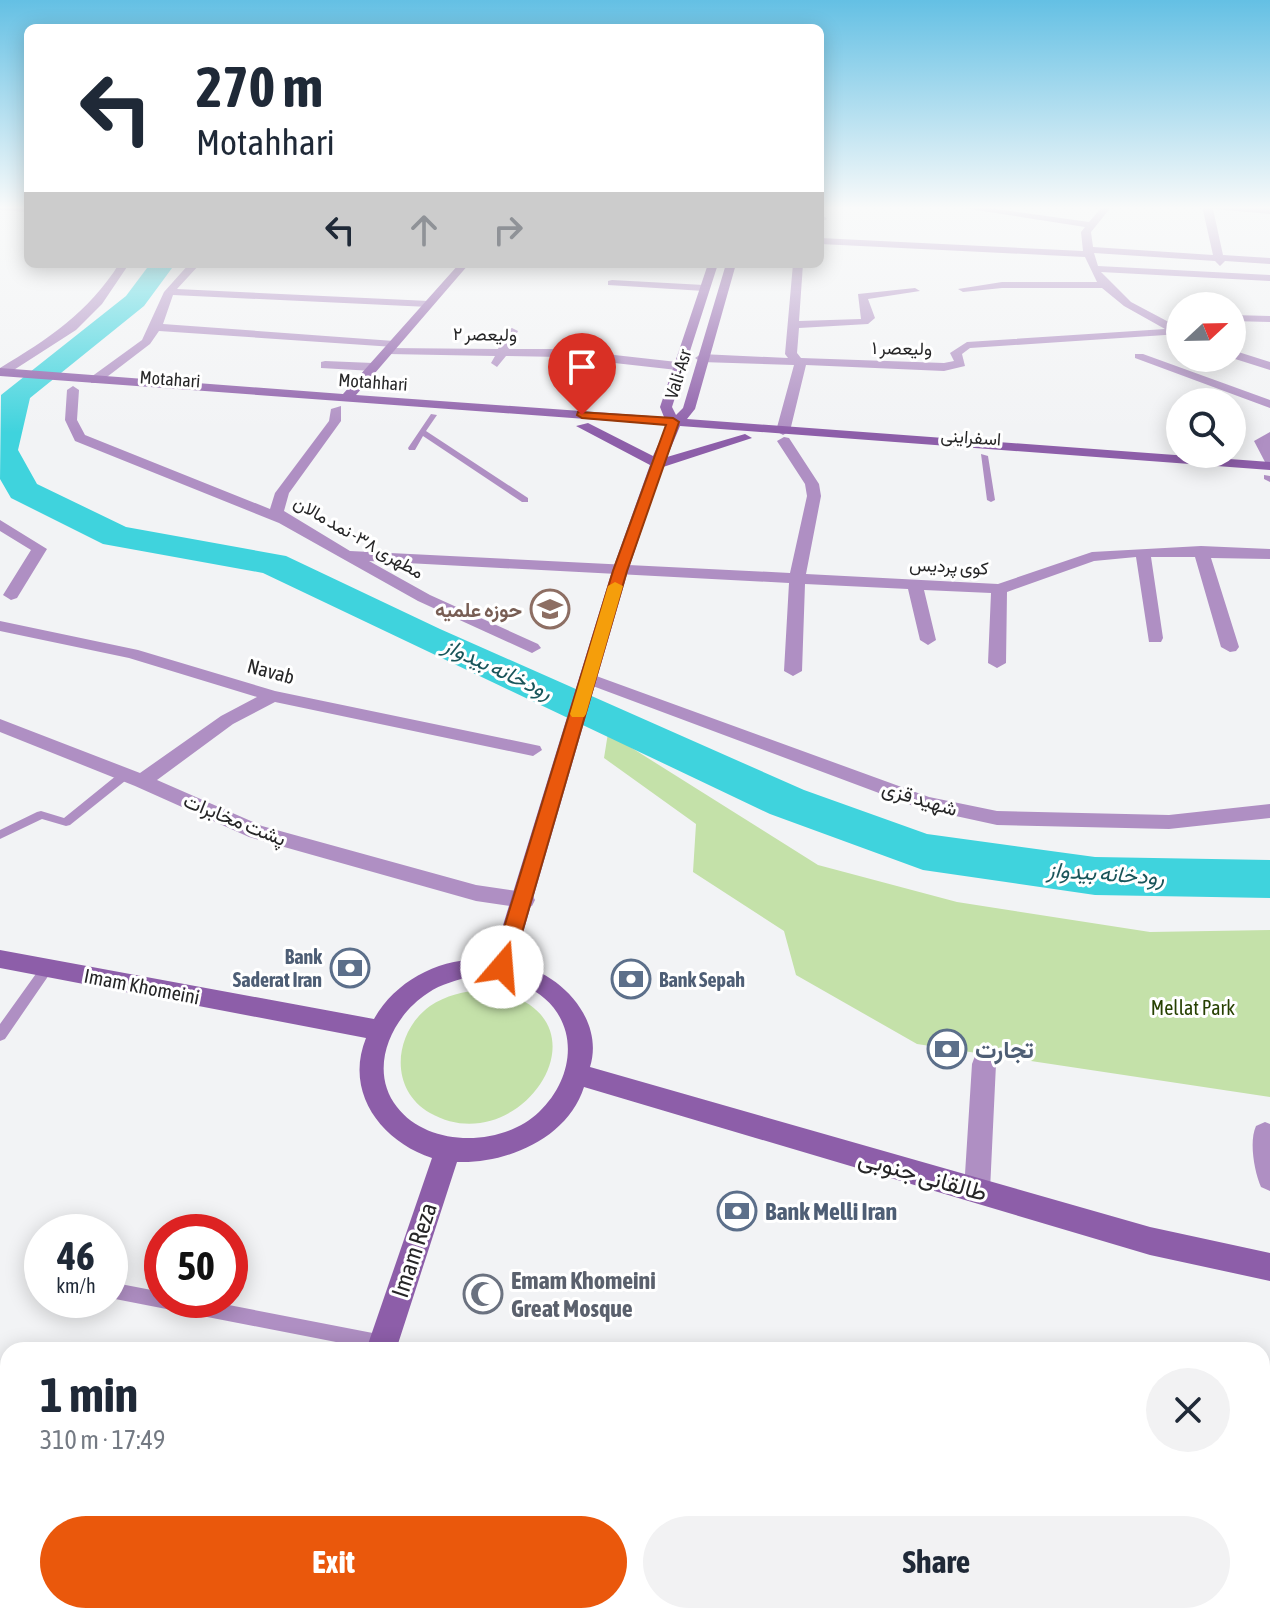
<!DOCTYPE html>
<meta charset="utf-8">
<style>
body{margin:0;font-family:"Asap Condensed",Vazirmatn,sans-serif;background:#f2f2f3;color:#1f2937;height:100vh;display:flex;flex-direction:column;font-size:30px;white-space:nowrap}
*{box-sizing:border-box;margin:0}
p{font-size:26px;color:#747a83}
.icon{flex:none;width:44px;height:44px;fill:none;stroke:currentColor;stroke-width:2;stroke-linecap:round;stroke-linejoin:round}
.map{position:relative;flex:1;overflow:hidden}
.panel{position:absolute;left:0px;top:1342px;width:1270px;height:282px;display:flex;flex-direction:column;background:#fff;border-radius:24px 24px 0 0;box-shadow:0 4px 20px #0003}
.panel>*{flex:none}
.top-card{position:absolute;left:24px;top:24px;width:800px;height:244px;border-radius:12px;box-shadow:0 4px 20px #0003;background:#fff;color:#1f2937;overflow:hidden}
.needle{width:52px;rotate:68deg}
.fabs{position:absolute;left:1166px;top:292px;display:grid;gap:16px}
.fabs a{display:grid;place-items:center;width:80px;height:80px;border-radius:50%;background:#fff;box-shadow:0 4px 20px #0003;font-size:40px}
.speed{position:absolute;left:24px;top:1214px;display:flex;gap:16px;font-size:40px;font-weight:700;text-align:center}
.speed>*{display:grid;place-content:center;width:104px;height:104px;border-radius:50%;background:#fff;box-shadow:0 4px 20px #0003;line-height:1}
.speed small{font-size:20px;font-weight:400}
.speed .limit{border:12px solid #d22;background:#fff;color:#111}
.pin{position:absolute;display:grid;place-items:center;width:68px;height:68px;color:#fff;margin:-82px -34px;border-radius:50% 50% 50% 0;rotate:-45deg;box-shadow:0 0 8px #0007}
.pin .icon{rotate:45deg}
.me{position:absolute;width:88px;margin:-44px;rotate:18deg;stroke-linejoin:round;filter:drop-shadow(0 0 6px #0008)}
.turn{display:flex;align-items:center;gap:28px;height:168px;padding:0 40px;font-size:36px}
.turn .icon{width:104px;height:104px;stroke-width:2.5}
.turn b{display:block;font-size:56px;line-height:68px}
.lanes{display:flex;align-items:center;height:76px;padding:0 40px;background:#0003;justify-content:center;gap:40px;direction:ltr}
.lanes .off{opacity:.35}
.round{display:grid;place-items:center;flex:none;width:84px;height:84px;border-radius:42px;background:#f2f2f3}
.head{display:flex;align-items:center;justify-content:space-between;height:136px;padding:0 40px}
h1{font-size:48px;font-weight:700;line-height:60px}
.action{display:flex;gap:16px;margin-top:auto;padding:16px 40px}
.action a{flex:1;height:92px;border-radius:48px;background:#ea580c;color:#fff;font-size:32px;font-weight:700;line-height:92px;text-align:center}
.action a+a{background:#f2f2f3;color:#1f2937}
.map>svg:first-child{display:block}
.green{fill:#c4e1a9}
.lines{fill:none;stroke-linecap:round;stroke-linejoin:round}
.river{fill:#3fd3dd;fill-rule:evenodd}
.lane{fill:#af8fc3;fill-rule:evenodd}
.street{fill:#af8fc3;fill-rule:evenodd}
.secondary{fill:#8d5ea9;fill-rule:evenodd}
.route{fill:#ea580c;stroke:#983908;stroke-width:2}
.slow{fill:#f59e0b}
.labels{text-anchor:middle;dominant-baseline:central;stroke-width:6;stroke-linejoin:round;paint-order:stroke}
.far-street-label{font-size:18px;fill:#262627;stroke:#fff}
.education-label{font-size:20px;font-weight:bold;fill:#785e54;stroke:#fff;text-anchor:end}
.street-label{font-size:20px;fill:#262627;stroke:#fff}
.service-label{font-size:20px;font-weight:bold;fill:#4e5e75;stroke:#fff;text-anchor:end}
.park-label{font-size:20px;fill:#274102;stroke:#fff}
.water-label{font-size:22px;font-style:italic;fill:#19555a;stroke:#fff}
.near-service-label{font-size:24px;font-weight:bold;fill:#4e5e75;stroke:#fff;text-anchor:start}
.near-street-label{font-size:24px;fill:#262627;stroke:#fff}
.near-worship-label{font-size:24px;font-weight:bold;fill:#5b616d;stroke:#fff;text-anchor:start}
</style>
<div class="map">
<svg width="1270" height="1623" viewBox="0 0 1270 1623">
<rect width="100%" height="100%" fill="#f2f3f5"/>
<path class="green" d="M608,733l210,132 139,37 193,30 120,-2v167l-353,-53 -121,-69 -12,-44 -91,-59 3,-48 -92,-66z
M482,989c142,18 41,177 -52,124 -42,-24 -36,-81 0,-107 16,-11 34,-14 52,-17z"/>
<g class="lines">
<path class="river" d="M150,264h25l-31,42 -114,92 -12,52 19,34 89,43 160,29 154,73 364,161 123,44 168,23 175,3v38l-175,-3 -172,-25 -153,-56 -507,-241 -160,-29 -92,-46 -11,-19 1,-84 125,-99z"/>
<path class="lane" d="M431,414l6,1 -11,16 102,67v4h-6l-99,-66 -8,14h-6l-1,-2z
M981,454l7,2 7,44 -4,2 -4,-2z
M1264,475l6,1v6l-6,-3z
M126,770l5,4 -1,3 -60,48 -4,1 -24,-7 -42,20v-9l37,-18 4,-1 23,7 58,-47z
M47,963l4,1 2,4 -2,4 -46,67 -5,2v-17l43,-60z
M110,1282l52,10v8h41l180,35 6,2 2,6 -2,6 -12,1 -267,-52z"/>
<path class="street" d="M0,206h28v6l-28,-2z
M950,206h24l115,16 14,-16h9l-21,26 2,15 120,8 -11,-49 68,2v6l-57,-5 10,46 47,3v6l-45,-3 -5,5 -5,-5 -121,-8 4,13 172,9v6l-169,-9 30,30 49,26v6l-210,14 -8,6 3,12 -21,5 -138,-6 -16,66 -7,4 -7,-4 18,-66 -93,-3 -6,-4 6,-4 87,4 -3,-4 8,-90h10l-4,57 62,-2 -3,-25 57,-6 5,3 -52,8 7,19 -7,6 -69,4 -2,25 4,5 143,5 10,-2 -4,-8 17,-11 198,-13 -41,-23 -22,-18h-100l-39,4 -5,-3 44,-7h95l-12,-25 -265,-13v-6l263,13 -2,-19 4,-5z
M820,216l5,1 2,2 -7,3z
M119,264h10l-27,40 -26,26 -70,45h-6v-7c48,-29 88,-55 119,-104z
M189,264h11l-23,25 252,12 5,3 -5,3 -256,-12 -10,29 231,17 6,3 -6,3 -235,-16 -9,13 -51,39h-8v-6l51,-37 22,-48z
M612,280l92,5 5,3 -5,3 -96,-6v-4z
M1232,315l38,1v6l-38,-1z
M512,328l6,3 -9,18h52l116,13 6,4 -6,4 -116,-13 -55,-1 -9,11 -6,-4 4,-7 -107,-2 -6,-3 6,-3 110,1 8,-18z
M1232,350l38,12v8l-38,-12z
M1135,354h8l127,46v8l-135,-50z
M325,361l48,2 6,4 -6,4 -52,-3v-6z
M73,386l6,4 -2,30 8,15 185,74 5,-16 54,-72 2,-12 10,-3v15l-52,72 -5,18 66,40 440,22 17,-77 -2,-12 -28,-43 7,-4 5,1 30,46 2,12 -15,78 192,10 94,-32 109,-6 69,3v10l-59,-1 28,89 -3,4 -6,1 -9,-5 -26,-90h-44l12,81 -2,4h-12l-13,-85 -42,4 -87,31 -1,71 -9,5 -9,-5 3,-70 -67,-3 12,50 -8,5 -8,-5 -12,-51 -103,-5 -3,87 -9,5 -9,-5 5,-88 -420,-22 61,34 108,49 3,4 -9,5 -114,-52 -139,-78 -204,-82 -10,-21 2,-30z
M1270,432v31l-5,-1 -11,-21z
M0,520l47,29 -30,49 -6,2 -8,-5 28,-45 -31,-19z
M0,621l138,29 137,41 265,55 2,4 -9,6 -258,-54 -42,22 -76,56 105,46 214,59 48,7 8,2 3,6 -3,6 -8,2 -48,-7 -227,-64 -114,-51 -135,-54v-13l140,54 81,-57 36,-19 -128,-39 -129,-27z
M588,673l341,124 68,14 172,4 101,-11v14l-101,11 -172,-4 -78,-17 -337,-126 -3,-4 3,-4z
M984,1053l9,3 3,8 -6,126 -4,9 -9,4 -9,-4 -4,-9 8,-126 3,-8z
M1265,1122l5,2v67l-9,-4c-7,-16 -12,-46 -5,-61z"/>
<path class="secondary" d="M459,264h10l-113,131 308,22 -4,-10 48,-143h10l-46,143 4,8 7,-7 43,-144h10l-41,145 -8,10 583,43v8l-590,-44 -13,31 78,-23 7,4 -89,29 -35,104 -114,393c45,7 91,55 76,103l560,160 120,26v28l-120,-26 -566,-168c-16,51 -77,77 -127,75l-61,188h-30l66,-192c-51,-17 -88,-66 -66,-120l-366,-70v-18l374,69c23,-41 73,-65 118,-58l120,-390 38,-106 -74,-39 12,-3 65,33 14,-31 -667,-49v-8l343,26zM473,976c15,3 34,3 48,8 58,24 60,88 18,128 -36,35 -111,36 -142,-5 -30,-38 -5,-91 31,-114 13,-9 29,-13 45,-17z
M274,1616h34l-2,7h-34z"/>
</g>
<linearGradient id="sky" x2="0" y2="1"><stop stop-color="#64c0e4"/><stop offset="0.48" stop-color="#f9fafa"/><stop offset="1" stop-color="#f9fafa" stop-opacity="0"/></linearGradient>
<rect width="1270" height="433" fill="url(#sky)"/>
<path class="route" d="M578,412l95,6 6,4 -52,149 -115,396 -10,9 -10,-9 121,-396 53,-146 -84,-7 -5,-3z"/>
<path class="slow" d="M615,582l8,4 -37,128 -2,3h-12l-2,-3 38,-128z"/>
<defs>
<g id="school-ring" transform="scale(2)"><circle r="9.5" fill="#fff" stroke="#8d6e63" stroke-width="1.5"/><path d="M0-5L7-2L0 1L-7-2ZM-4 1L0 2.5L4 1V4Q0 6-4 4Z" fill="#8d6e63"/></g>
<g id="bank-ring" transform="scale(2)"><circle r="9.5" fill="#fff" stroke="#5c6f8a" stroke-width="1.5"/><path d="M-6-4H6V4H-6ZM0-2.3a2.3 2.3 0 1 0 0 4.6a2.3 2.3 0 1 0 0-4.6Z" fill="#5c6f8a"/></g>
<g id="mosque-ring" transform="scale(2)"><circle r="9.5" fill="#fff" stroke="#6b7280" stroke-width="1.5"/><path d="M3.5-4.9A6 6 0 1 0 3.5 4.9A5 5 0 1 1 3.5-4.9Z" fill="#6b7280"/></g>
</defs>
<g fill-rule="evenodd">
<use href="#school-ring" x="550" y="609"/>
<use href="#bank-ring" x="350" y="968"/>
<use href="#bank-ring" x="631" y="979"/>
<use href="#bank-ring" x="947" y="1049"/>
<use href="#bank-ring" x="737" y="1211"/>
<use href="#mosque-ring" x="483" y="1294"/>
</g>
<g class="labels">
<g class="far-street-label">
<text transform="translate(485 334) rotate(1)">ولیعصر ۲</text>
<text transform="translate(902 348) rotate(1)">ولیعصر ۱</text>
<text transform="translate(678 374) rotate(-73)">Vali-Asr</text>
<text transform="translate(170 379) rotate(4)">Motahari</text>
<text transform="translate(373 382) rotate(4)">Motahhari</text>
<text transform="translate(971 437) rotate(4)">اسفراینی</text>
<text transform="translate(359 537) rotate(30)">مطهری ۳۸- نمد مالان</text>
<text transform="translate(949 566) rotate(3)">کوی پردیس</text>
</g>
<g class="education-label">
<text x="522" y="609">حوزه علمیه</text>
</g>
<g class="street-label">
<text transform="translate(271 671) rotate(15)">Navab</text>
<text transform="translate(920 798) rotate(17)">شهید قزی</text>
<text transform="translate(235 819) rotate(22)">پشت مخابرات</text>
<text transform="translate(142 986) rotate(11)">Imam Khomeini</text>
</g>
<g class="service-label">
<text x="322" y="956">Bank<tspan x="322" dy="23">Saderat Iran</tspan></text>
<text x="659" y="979" text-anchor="start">Bank Sepah</text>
</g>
<g class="park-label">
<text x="1193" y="1007">Mellat Park</text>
</g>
<g class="water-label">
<text transform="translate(498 668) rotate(25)">رودخانه بیدواز</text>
<text transform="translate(1106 873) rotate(4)">رودخانه بیدواز</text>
</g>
<g class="near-service-label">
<text x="975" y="1049">تجارت</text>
<text x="765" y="1211">Bank Melli Iran</text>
</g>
<g class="near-street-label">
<text transform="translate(923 1175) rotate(16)">طالقانی جنوبی</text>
<text transform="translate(414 1250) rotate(-72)">Imam Reza</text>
</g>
<g class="near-worship-label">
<text x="511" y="1280">Emam Khomeini<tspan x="511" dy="28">Great Mosque</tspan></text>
</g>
</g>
</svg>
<div class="fabs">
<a><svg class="needle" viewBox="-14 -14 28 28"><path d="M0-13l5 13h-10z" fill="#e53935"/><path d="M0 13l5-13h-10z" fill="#747a83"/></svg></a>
<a><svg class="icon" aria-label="search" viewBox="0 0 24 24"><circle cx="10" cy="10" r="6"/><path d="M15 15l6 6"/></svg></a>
</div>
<div class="speed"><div>46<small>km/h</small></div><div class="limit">50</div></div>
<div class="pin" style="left:582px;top:415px;background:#d93025"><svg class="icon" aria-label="arrive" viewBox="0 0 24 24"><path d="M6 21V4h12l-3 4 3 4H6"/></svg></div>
<svg class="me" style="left:502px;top:967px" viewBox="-20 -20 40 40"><circle r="19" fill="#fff"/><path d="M0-13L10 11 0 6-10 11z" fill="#ea580c"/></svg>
<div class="top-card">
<div class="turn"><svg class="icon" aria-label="left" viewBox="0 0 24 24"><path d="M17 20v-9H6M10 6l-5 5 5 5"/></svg><div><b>270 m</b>Motahhari</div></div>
<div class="lanes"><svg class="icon" aria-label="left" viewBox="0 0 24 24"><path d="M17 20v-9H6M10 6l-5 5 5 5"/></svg><svg class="icon off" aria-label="ahead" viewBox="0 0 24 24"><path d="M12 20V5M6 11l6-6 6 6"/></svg><svg class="icon off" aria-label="right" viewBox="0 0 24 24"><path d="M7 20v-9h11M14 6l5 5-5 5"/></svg></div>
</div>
<section class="panel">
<div class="head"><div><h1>1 min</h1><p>310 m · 17:49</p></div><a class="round"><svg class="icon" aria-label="close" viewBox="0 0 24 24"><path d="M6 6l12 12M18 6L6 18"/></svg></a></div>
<div class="action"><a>Exit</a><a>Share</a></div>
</section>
</div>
